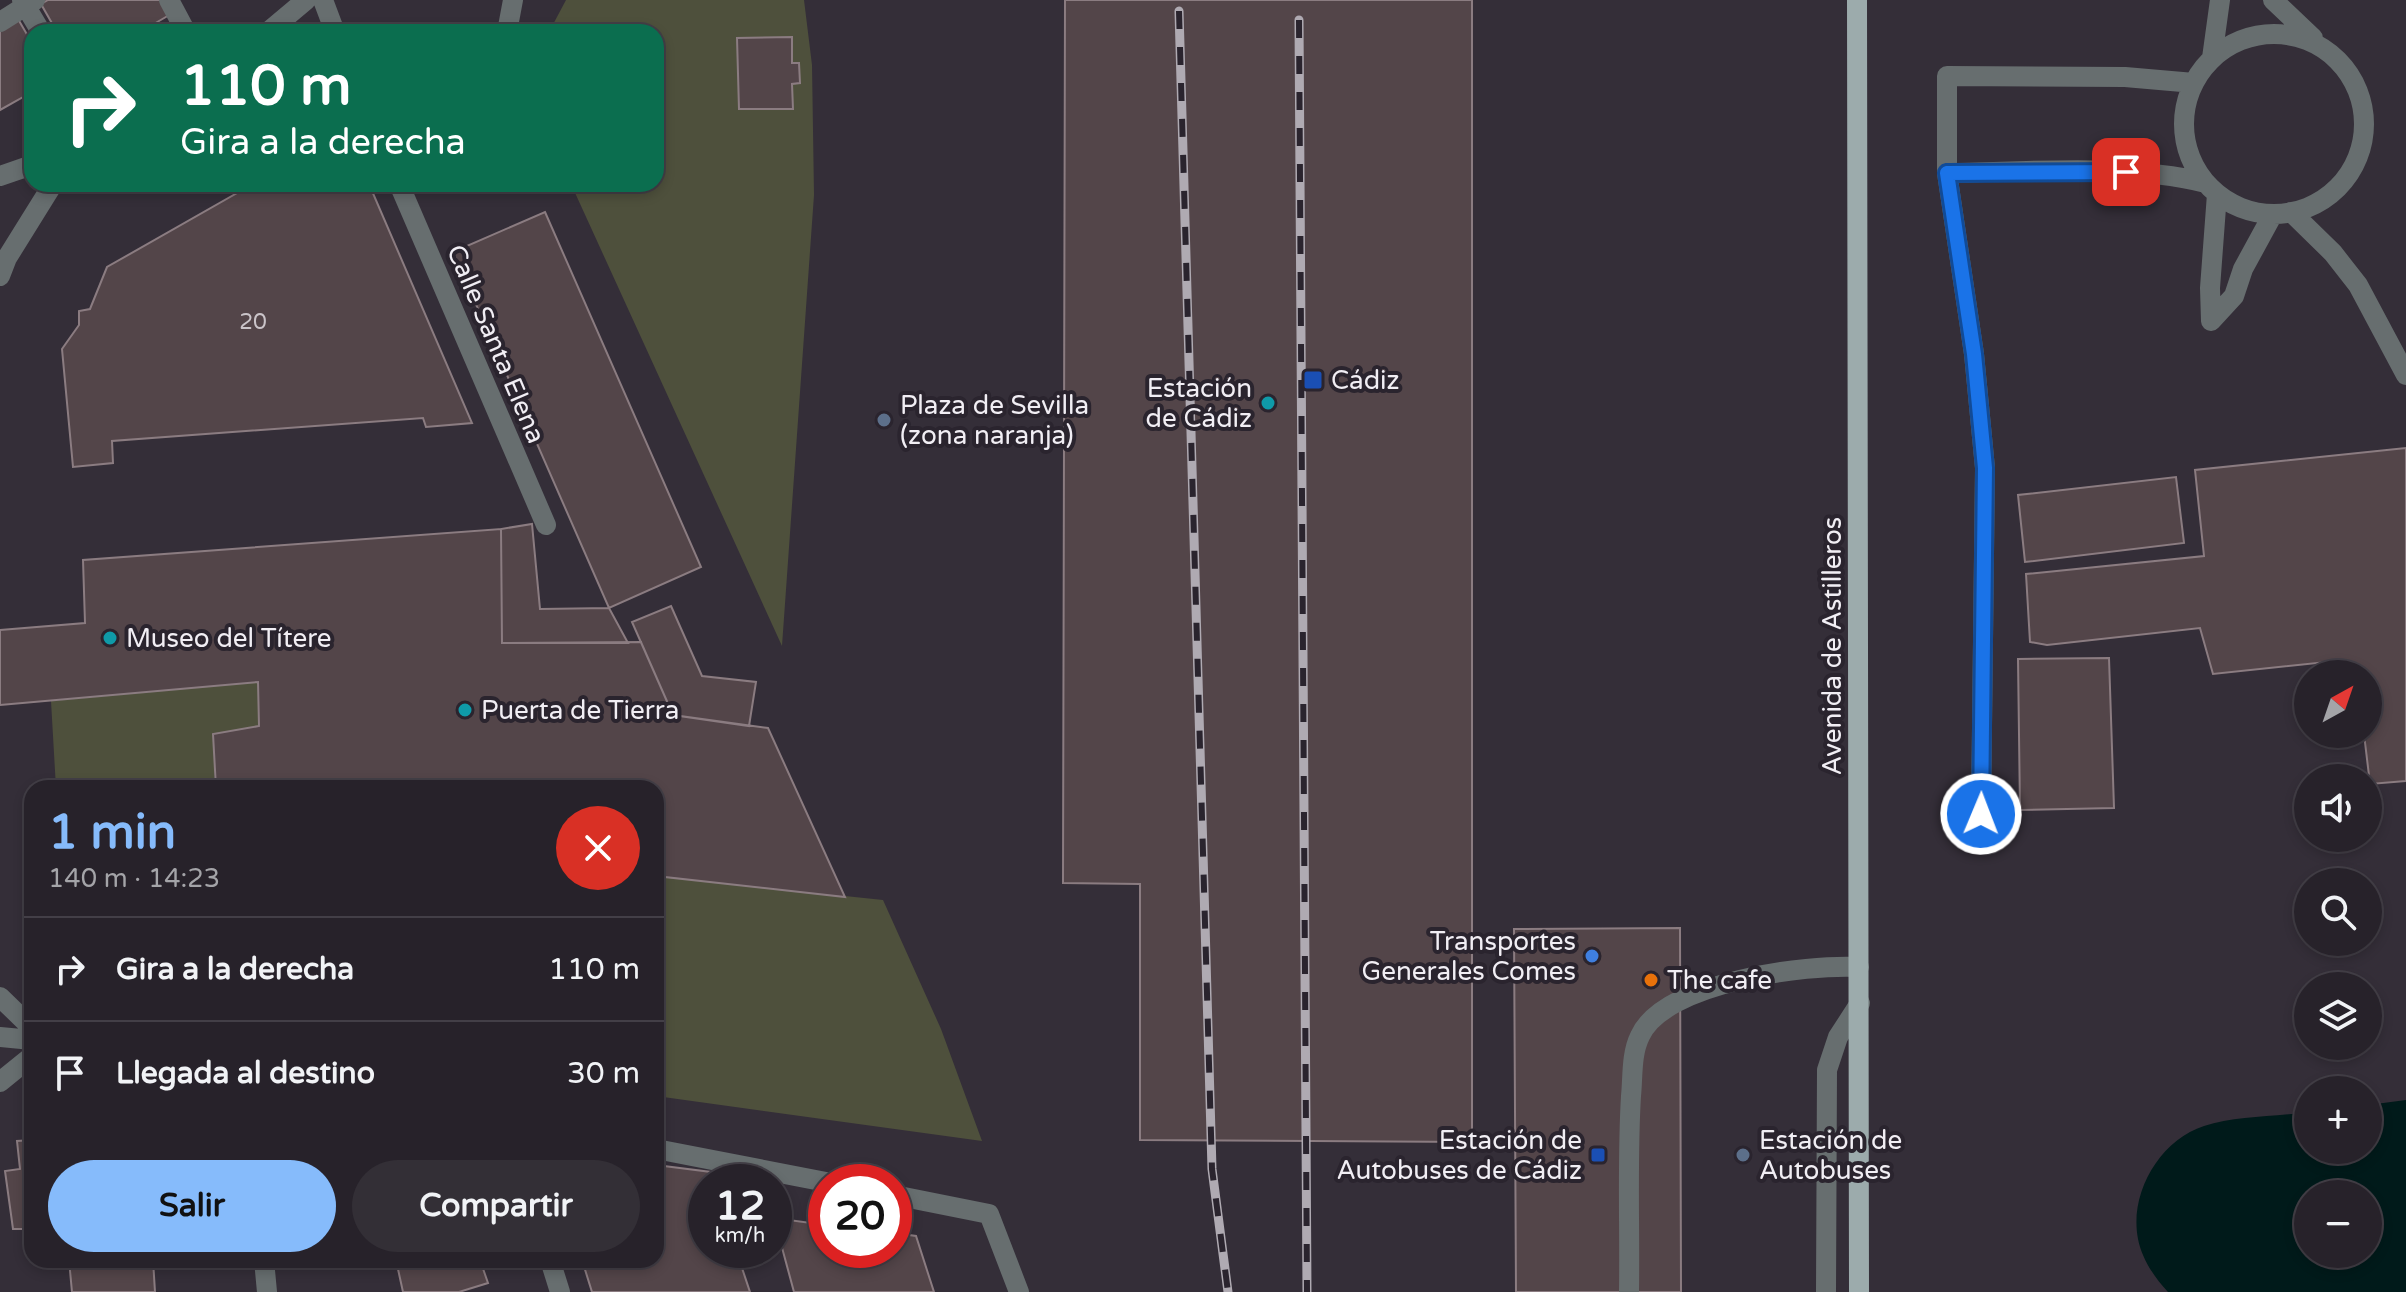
<!DOCTYPE html>
<html lang="es">
<meta charset="utf-8">
<style>
body{margin:0;font-family:"Varela Round",sans-serif;background:#332f36;color:#f1f3f6;height:100vh;display:flex;flex-direction:column;font-size:30px;white-space:nowrap}
*{box-sizing:border-box;margin:0}
p{font-size:26px;color:#a4a4a8}
.icon{flex:none;width:44px;height:44px;fill:none;stroke:currentColor;stroke-width:2;stroke-linecap:round;stroke-linejoin:round}
.map{position:relative;flex:1;overflow:hidden}
.sheet{position:absolute;left:24px;top:780px;width:640px;height:488px;display:flex;flex-direction:column;background:#27222a;border-radius:24px;box-shadow:0 4px 12px #0003,0 0 0 2px #433f47}
.sheet>*{flex:none}
.hud{position:absolute;left:24px;top:24px;width:640px;height:168px;border-radius:24px;box-shadow:0 4px 12px #0003,0 0 0 2px #433f47;background:#0b6e4f;color:#fff;overflow:hidden}
.needle{width:52px;rotate:40deg}
.buttons{position:absolute;left:2294px;top:660px;display:grid;gap:16px}
.buttons a{display:grid;place-items:center;width:88px;height:88px;border-radius:50%;background:#27222a;box-shadow:0 4px 12px #0003,0 0 0 2px #433f47;font-size:40px}
.speed{position:absolute;left:688px;top:1164px;display:flex;gap:16px;font-size:40px;font-weight:700;text-align:center}
.speed>*{display:grid;place-content:center;width:104px;height:104px;border-radius:50%;background:#27222a;box-shadow:0 4px 12px #0003,0 0 0 2px #433f47;line-height:1}
.speed small{font-size:20px;font-weight:400}
.speed .limit{border:12px solid #d22;background:#fff;color:#111}
.pin{position:absolute;display:grid;place-items:center;width:68px;height:68px;color:#fff;margin:-34px;border-radius:16px;box-shadow:0 4px 12px #0006}
.me{position:absolute;width:88px;margin:-44px;rotate:1deg;stroke-linejoin:round;filter:drop-shadow(0 0 6px #0008)}
.turn{display:flex;align-items:center;gap:28px;height:168px;padding:0 24px;font-size:36px}
.turn .icon{width:104px;height:104px;stroke-width:2.5}
.turn b{display:block;font-size:56px;line-height:68px}
.round{display:grid;place-items:center;flex:none;width:84px;height:84px;border-radius:42px;background:#332f36}
.headline{display:flex;align-items:center;justify-content:space-between;height:136px;padding:0 24px}
h1{font-size:48px;font-weight:700;line-height:60px;color:#86bbfb}
.cta{display:flex;gap:16px;margin-top:auto;padding:16px 24px}
.cta a{flex:1;height:92px;border-radius:48px;background:#86bbfb;color:#111;font-size:32px;font-weight:700;line-height:92px;text-align:center}
.cta a+a{background:#332f36;color:#f1f3f6}
ul{padding:0;list-style:none}
li{display:flex;align-items:center;gap:24px;height:104px;padding:0 24px;border-top:2px solid #433f47}
li div{flex:1}
li b{display:block;font-size:30px}
li em{font-style:normal}
.map>svg:first-child{display:block}
.green{fill:#4e503c}
.water{fill:#001a1a;fill-rule:evenodd}
.building{fill:#534549;stroke:#8b7c81;stroke-width:2}
.lines{fill:none;stroke-linecap:round;stroke-linejoin:round}
.minor{stroke:#676e6f;stroke-width:20}
.major{stroke:#9cabac;stroke-width:20}
.rail-casing{stroke:#afaab2;stroke-width:9}
.rail{stroke:#2a242e;stroke-width:6;stroke-dasharray:18;stroke-linecap:butt}
.route-casing{stroke:#114b97;stroke-width:20}
.route{stroke:#1a73e8;stroke-width:14}
.transit-dot{fill:#1a4fb4;stroke:#2a242e;stroke-width:3}
.culture-dot{fill:#0f9aa8;stroke:#2a242e;stroke-width:3}
.service-dot{fill:#5c6f8a;stroke:#2a242e;stroke-width:3}
.shop-dot{fill:#3f7fe0;stroke:#2a242e;stroke-width:3}
.food-dot{fill:#e8710a;stroke:#2a242e;stroke-width:3}
.labels{text-anchor:middle;dominant-baseline:central;stroke-width:8;stroke-linejoin:round;paint-order:stroke}
.number-label{font-size:22px;fill:#cac4c9}
.street-label{font-size:26px;fill:#f1eef4;stroke:#2a242e}
.poi-label{font-size:26px;fill:#f1eef4;stroke:#2a242e;text-anchor:start}
</style>
<div class="map">
<svg width="2406" height="1292" viewBox="0 0 2406 1292">
<rect width="100%" height="100%" fill="#342e38"/>
<path class="green" d="M566,0h238l8,65 2,130 -32,451 -211,-462h85v-152h-107z
M258,682l1,44 -46,8 2,54h-159l-5,-87z
M656,876l227,24 58,129 41,112 -326,-45z"/>
<path class="water" d="M2406,1100v192h-238c-14,-15 -26,-33 -30,-53 -9,-46 22,-99 66,-113 31,-10 71,-9 104,-14v38h60v-45zM2368,1194v60h-60v-60z"/>
<path class="building" d="M48,0h115l8,14 -31,18h-83l-16,-28z
M1065,0h407v1142l-332,-2v-256l-77,-1z
M18,19l14,24v49l-32,18v-80z
M792,37v26h7l1,20 -8,1 1,25h-54l-2,-71z
M253,184h116l103,239 -46,4 -3,-9 -311,23 1,22 -40,4 -11,-118 17,-24v-14l11,-2 17,-42z
M545,212l156,355 -92,41 -156,-356z
M2406,448v333l-36,3 -6,-50h4v-60h-41l-1,-12 -113,12 -13,-46 -153,17 -17,-3 -4,-68 178,-18 -9,-86z
M2176,477l8,66 -159,19 -7,-67z
M532,524l8,85 69,-1 19,35h-126l-1,-114z
M501,529l1,114 139,-1 32,73 95,13 77,169 -189,-21v-88h-440l-3,-54 46,-8 -1,-44 -258,23v-75l85,-7 -2,-63z
M671,606l31,70 54,6 -7,44 -76,-11 -41,-93z
M2109,658l5,150 -94,2 -2,-151z
M1680,928l1,364h-165l-2,-363z
M32,1140v108h-4v-19h-15l-8,-58 15,-2 -3,-28z
M656,1165l55,7 3,10h-8v68h30l14,42h-158l-10,-32h74z
M774,1218l52,7v25h68v-17l22,3 18,56h-140z
M69,1260h84l2,32h-83z
M396,1260h84l8,23 -29,9h-56z"/>
<g class="lines">
<path class="minor" d="M22,0l19,32
M169,0l17,32
M323,0l12,32
M2273,0l40,38
M0,22l35,-22
M268,32l38,-32
M507,32l6,-32
M2184 124a90 90 0 1 1 180 0a90 90 0 1 1-180 0Z
M2212,58l8,-58
M1947,173c85,-1 176,-10 259,10
M0,176l32,-11
M399,184l147,341
M2291,212l42,41 25,32 48,90
M0,276l7,-18 46,-74
M2211,321l-1,-33 7,-94
M2211,321l23,-25 9,-27 30,-55
M1981,814l4,-346 -11,-114 -27,-181v-97l178,1 69,6
M0,997l32,31
M0,1037l32,3
M0,1082l32,-26
M656,1149l170,33
M894,1195l95,19 30,78
M264,1260l3,32
M550,1260l10,32
M1629,1292c1,-65 -2,-131 2,-196 2,-19 0,-42 9,-60 24,-54 167,-72 219,-69
M1826,1292l1,-222 11,-33 22,-34"/>
<path class="major" d="M1857,0l2,1292"/>
<g class="rail-casing">
<path id="rail" d="M1179,11l33,1158 16,123
M1299,20l8,1272"/>
</g>
<use href="#rail" class="rail"/>
</g>
<g class="lines">
<g class="route-casing">
<path id="route" d="M1981,814l4,-346 -11,-114 -27,-181 179,-1"/>
</g>
<use href="#route" class="route"/>
</g>
<g class="transit-dot">
<rect x="1303" y="370" width="20" height="20" rx="4"/>
<rect x="1590" y="1147" width="16" height="16" rx="4"/>
</g>
<g class="culture-dot">
<circle cx="1268" cy="403" r="8"/>
<circle cx="110" cy="638" r="8"/>
<circle cx="465" cy="710" r="8"/>
</g>
<g class="service-dot">
<circle cx="884" cy="420" r="8"/>
<circle cx="1743" cy="1155" r="8"/>
</g>
<circle class="shop-dot" cx="1592" cy="956" r="8"/>
<circle class="food-dot" cx="1651" cy="980" r="8"/>
<g class="labels">
<g class="number-label">
<text x="253" y="322">20</text>
</g>
<g class="street-label">
<text transform="translate(496 344) rotate(67)">Calle Santa Elena</text>
<text transform="translate(1832 646) rotate(-90)">Avenida de Astilleros</text>
</g>
<g class="poi-label">
<text x="1331" y="380">Cádiz</text>
<text x="1252" y="388" text-anchor="end">Estación<tspan x="1252" dy="30">de Cádiz</tspan></text>
<text x="900" y="405">Plaza de Sevilla<tspan x="900" dy="30">(zona naranja)</tspan></text>
<text x="126" y="638">Museo del Títere</text>
<text x="481" y="710">Puerta de Tierra</text>
<text x="1576" y="941" text-anchor="end">Transportes<tspan x="1576" dy="30">Generales Comes</tspan></text>
<text x="1667" y="980">The cafe</text>
<text x="1582" y="1140" text-anchor="end">Estación de<tspan x="1582" dy="30">Autobuses de Cádiz</tspan></text>
<text x="1759" y="1140">Estación de<tspan x="1759" dy="30">Autobuses</tspan></text>
</g>
</g>
</svg>
<div class="buttons">
<a><svg class="needle" viewBox="-14 -14 28 28"><path d="M0-13l5 13h-10z" fill="#e53935"/><path d="M0 13l5-13h-10z" fill="#a4a4a8"/></svg></a>
<a><svg class="icon" aria-label="sound" viewBox="0 0 24 24"><path d="M4 9h4l5-4v14l-5-4H4zM17 9q2 3 0 6"/></svg></a>
<a><svg class="icon" aria-label="search" viewBox="0 0 24 24"><circle cx="10" cy="10" r="6"/><path d="M15 15l6 6"/></svg></a>
<a><svg class="icon" aria-label="layers" viewBox="0 0 24 24"><path d="M12 4l9 5-9 5-9-5zM3 14l9 5 9-5"/></svg></a>
<a>+</a>
<a>−</a>
</div>
<div class="speed"><div>12<small>km/h</small></div><div class="limit">20</div></div>
<div class="pin" style="left:2126px;top:172px;background:#d93025"><svg class="icon" aria-label="arrive" viewBox="0 0 24 24"><path d="M6 21V4h12l-3 4 3 4H6"/></svg></div>
<svg class="me" style="left:1981px;top:814px" viewBox="-20 -20 40 40"><circle r="17" fill="#1a73e8" stroke="#fff" stroke-width="3"/><path d="M0-11L8 9 0 5-8 9z" fill="#fff"/></svg>
<div class="hud">
<div class="turn"><svg class="icon" aria-label="right" viewBox="0 0 24 24"><path d="M7 20v-9h11M14 6l5 5-5 5"/></svg><div><b>110 m</b>Gira a la derecha</div></div>
</div>
<section class="sheet">
<div class="headline"><div><h1>1 min</h1><p>140 m · 14:23</p></div><a class="round" style="background:#d93025;color:#fff"><svg class="icon" aria-label="close" viewBox="0 0 24 24"><path d="M6 6l12 12M18 6L6 18"/></svg></a></div>
<ul>
<li><svg class="icon" aria-label="right" viewBox="0 0 24 24"><path d="M7 20v-9h11M14 6l5 5-5 5"/></svg><div><b>Gira a la derecha</b></div><em>110 m</em></li>
<li><svg class="icon" aria-label="arrive" viewBox="0 0 24 24"><path d="M6 21V4h12l-3 4 3 4H6"/></svg><div><b>Llegada al destino</b></div><em>30 m</em></li>
</ul>
<div class="cta"><a>Salir</a><a>Compartir</a></div>
</section>
</div>
